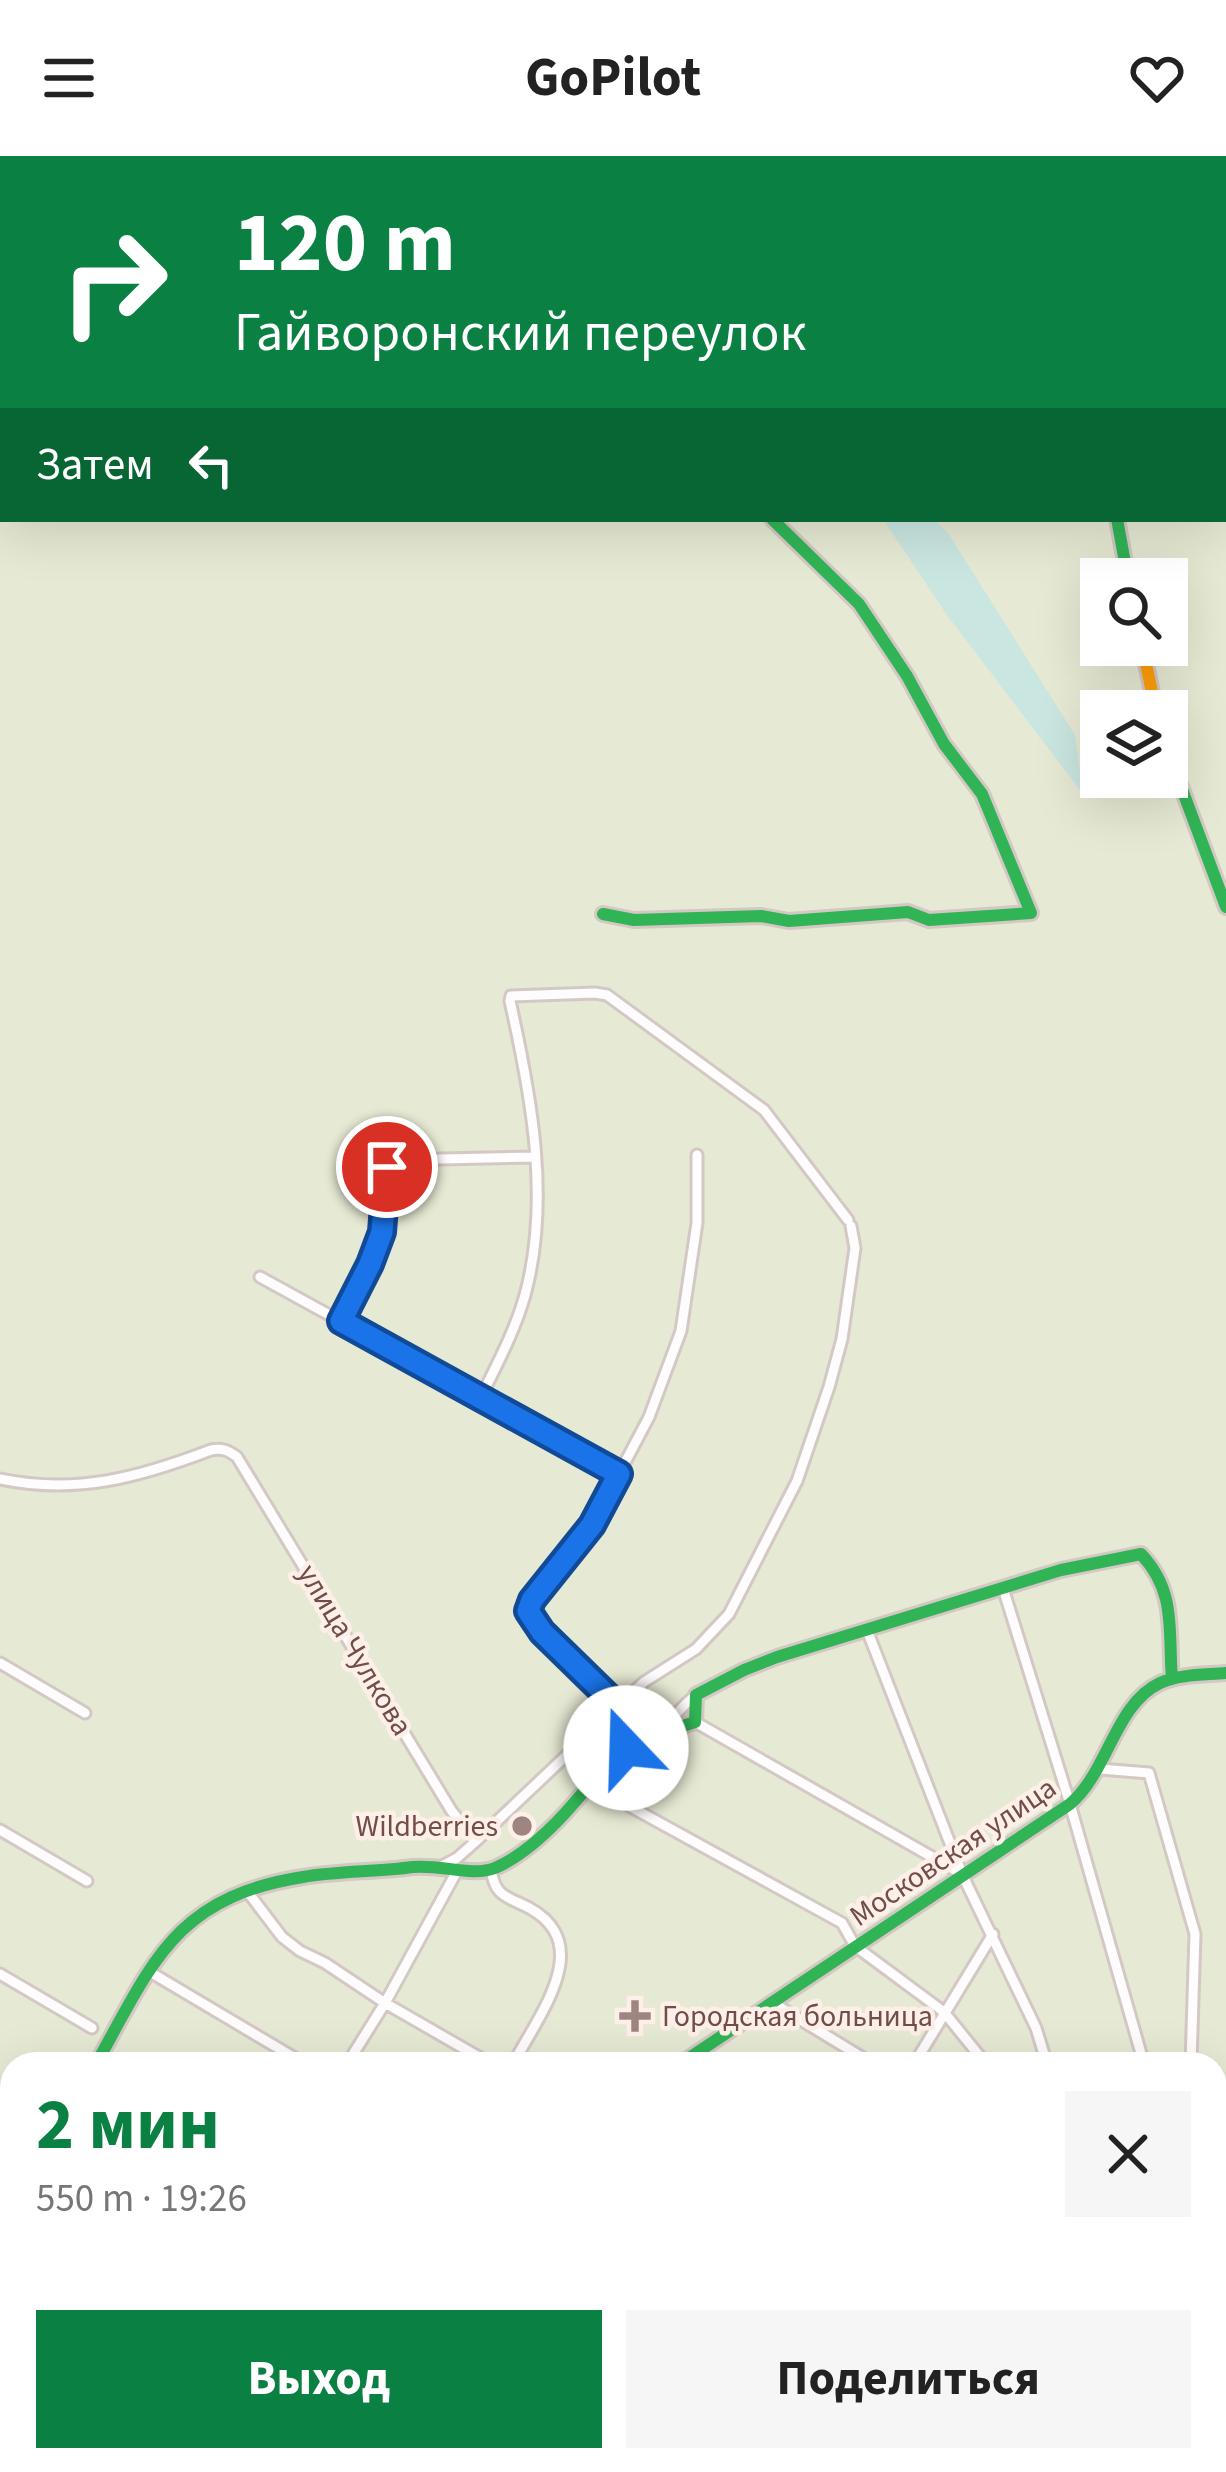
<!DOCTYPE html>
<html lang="ru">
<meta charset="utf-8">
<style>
body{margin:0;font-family:"Source Sans 3",sans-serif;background:#f6f6f6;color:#222;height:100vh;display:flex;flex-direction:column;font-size:45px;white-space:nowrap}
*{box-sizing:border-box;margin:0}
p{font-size:39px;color:#767676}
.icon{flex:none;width:66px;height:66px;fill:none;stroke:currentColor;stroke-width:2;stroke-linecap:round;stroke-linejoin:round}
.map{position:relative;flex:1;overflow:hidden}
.panel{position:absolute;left:0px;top:1896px;width:1227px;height:420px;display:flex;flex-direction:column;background:#fff;border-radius:36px 36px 0 0;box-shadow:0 12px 48px #0002}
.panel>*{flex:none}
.hud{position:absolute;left:0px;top:0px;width:1227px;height:366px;box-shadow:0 12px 48px #0002;background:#0b8043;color:#fff;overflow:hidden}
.buttons{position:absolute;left:1080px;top:402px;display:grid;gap:24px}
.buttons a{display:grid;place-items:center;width:108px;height:108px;border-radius:0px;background:#fff;box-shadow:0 12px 48px #0002;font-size:60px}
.pin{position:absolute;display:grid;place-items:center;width:102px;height:102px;color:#fff;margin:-51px;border:6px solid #fff;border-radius:50%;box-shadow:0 3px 12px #0007}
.me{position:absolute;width:132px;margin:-66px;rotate:339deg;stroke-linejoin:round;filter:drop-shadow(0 0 9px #0008)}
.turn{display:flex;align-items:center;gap:42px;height:252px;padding:0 36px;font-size:54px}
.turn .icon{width:156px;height:156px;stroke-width:2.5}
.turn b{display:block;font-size:84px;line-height:102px}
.then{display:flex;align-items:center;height:114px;padding:0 36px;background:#0003;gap:24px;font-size:45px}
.round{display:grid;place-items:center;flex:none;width:126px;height:126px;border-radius:0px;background:#f6f6f6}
.overview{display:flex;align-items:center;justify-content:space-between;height:204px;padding:0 36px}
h1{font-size:72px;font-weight:700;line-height:90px;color:#0b8043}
.primary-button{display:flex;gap:24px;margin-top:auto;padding:24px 36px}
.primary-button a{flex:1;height:138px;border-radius:0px;background:#0b8043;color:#fff;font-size:48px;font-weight:700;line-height:138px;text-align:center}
.primary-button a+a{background:#f6f6f6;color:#222}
header{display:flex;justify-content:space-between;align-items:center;height:156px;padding:0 36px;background:#fff;font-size:54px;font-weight:700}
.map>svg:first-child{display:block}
.green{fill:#e6e9d3;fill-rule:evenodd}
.water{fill:#cae6e1}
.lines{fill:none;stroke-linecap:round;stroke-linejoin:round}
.street-casing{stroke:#d4c8c5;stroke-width:15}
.fast-casing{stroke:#d4c8c4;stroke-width:18}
.slow-casing{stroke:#d4c8c4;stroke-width:18}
.street{stroke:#fefcfc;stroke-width:9}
.fast{stroke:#30b455;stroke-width:12}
.slow{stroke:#ff9f0a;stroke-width:12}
.route-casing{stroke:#114b97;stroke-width:30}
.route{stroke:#1a73e8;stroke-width:21}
.poi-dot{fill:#9f8581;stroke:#fef0e8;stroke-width:4.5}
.labels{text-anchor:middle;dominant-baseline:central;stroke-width:9;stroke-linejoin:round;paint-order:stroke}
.street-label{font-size:30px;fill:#714e4a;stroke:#fef0e8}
.poi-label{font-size:30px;fill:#714e4a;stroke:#fef0e8;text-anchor:end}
</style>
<header><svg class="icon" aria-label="menu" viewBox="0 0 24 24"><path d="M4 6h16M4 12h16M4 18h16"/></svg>GoPilot<svg class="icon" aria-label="heart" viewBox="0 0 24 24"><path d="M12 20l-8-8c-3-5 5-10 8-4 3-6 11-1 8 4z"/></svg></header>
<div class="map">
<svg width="1226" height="2316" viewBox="0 0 1226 2316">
<rect width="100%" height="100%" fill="#f5ece8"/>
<path class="green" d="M0,0h1226v2316h-1226zM3,3h1221v360h-1221zM1101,423h66v66h-66zM1101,555h66v66h-66zM12,1908h1203v396h-1203z"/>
<path class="water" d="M883,363h50l15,14 127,202 8,59 -136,-179z"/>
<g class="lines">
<g class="street-casing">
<path id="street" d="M0,5l3,2
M1225,275l1,-1
M260,1121l359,197
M341,1165l29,-57 12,-32 5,-65 9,-7 139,-3
M481,1241c16,-33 34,-66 44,-102 26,-95 6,-200 -15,-294l1,-5 84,-3 12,2 157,115 84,110
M0,1323c77,16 140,-2 211,-29 11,-2 17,0 26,7l214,353 24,32
M1003,1432l67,216 74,260
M867,1474l95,244 74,154 11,36
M0,1507l85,50
M695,1566l267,152
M1100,1613l49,4 46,161 -4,130
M589,1628l253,139 13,23 89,66 42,52
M589,1628c28,-10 55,-27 73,-52 11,-15 19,-25 34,-37
M626,1648c-13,-30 14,-72 -1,-91 -26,-32 -81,-65 -97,-102l3,-9 61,-77 57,-108 32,-86 16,-108v-68
M0,1674l87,51
M442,1710l15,-8 18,-16 169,-160 52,-33 33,-35 68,-133 32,-94 13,-48 13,-91 -4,-22
M491,1713c3,21 9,26 28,34 82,35 22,108 -6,161
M247,1735l35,46 18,14 25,12 60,40 106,61
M150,1816l155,92
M0,1818l92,54
M773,1847l100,61
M347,1908l38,-61 72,-132
M914,1908l79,-130
M1215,1991l11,30
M0,2071l12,-21
M0,2130l12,5
M1215,2192l11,26
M436,2304l20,12
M611,2304l20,12
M724,2304l7,12
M825,2304l7,12
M923,2304l8,12
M1033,2304l8,12
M1145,2304l8,12
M1177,2304l3,12
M39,2316l8,-12
M109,2316l7,-12
M658,2316l7,-12
M885,2316l16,-12"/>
</g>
<g class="fast-casing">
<path id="fast" d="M1118,0v3
M1117,363l11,60
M1167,593l59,158
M603,758l31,6 127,-4 28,5 119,-9 21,8 102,-7 -49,-119 -38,-50 -37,-68 -48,-72 -87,-85
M96,1908c57,-102 79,-167 207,-187 36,-6 73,-5 110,-10 27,-3 59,10 82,1 53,-23 100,-91 136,-135l18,4 46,-15 1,-27 48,-25 33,-13 284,-87 80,-16c36,38 27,77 31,125
M680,1908l390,-260c38,-32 45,-100 90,-121 20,-9 45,-8 66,-10
M75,2304l21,12
M347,2316l7,-12"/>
</g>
<g class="slow-casing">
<path id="slow" d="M1142,489l14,66
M0,2258l12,7"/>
</g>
<use href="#street" class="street"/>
<use href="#fast" class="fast"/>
<use href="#slow" class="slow"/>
</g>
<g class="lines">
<g class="route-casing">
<path id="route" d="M387,1011l-5,65 -12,32 -29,57 278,153 -27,51 -60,75 -4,11 14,21 83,81 6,20 -5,15"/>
</g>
<use href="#route" class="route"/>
</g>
<g class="poi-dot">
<circle cx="522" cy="1670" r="12"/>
<path d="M629 1842h12v12h12v12h-12v12h-12v-12h-12v-12h12z"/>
</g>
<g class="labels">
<g class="street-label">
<text transform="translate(355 1494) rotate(59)">улица Чулкова</text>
<text transform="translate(953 1696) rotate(-34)">Московская улица</text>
</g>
<g class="poi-label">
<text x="498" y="1670">Wildberries</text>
<text x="662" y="1860" text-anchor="start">Городская больница</text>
</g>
</g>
</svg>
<div class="buttons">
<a><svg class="icon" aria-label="search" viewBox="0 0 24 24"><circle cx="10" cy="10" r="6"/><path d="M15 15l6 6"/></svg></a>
<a><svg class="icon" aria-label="layers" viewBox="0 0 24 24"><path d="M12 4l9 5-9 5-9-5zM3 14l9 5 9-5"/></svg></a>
</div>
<div class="pin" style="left:387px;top:1011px;background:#d93025"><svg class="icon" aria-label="arrive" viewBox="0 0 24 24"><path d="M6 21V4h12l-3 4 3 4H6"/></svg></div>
<svg class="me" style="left:626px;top:1592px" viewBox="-20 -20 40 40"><circle r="19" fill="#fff"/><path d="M0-13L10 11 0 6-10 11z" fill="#1a73e8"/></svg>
<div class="hud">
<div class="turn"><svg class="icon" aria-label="right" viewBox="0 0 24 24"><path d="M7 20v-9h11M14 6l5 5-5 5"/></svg><div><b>120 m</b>Гайворонский переулок</div></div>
<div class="then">Затем<svg class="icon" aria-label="left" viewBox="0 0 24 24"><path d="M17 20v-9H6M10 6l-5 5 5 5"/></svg></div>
</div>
<section class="panel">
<div class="overview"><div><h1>2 мин</h1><p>550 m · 19:26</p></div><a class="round"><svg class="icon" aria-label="close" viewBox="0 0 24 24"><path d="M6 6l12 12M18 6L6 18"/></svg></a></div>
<div class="primary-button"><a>Выход</a><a>Поделиться</a></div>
</section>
</div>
